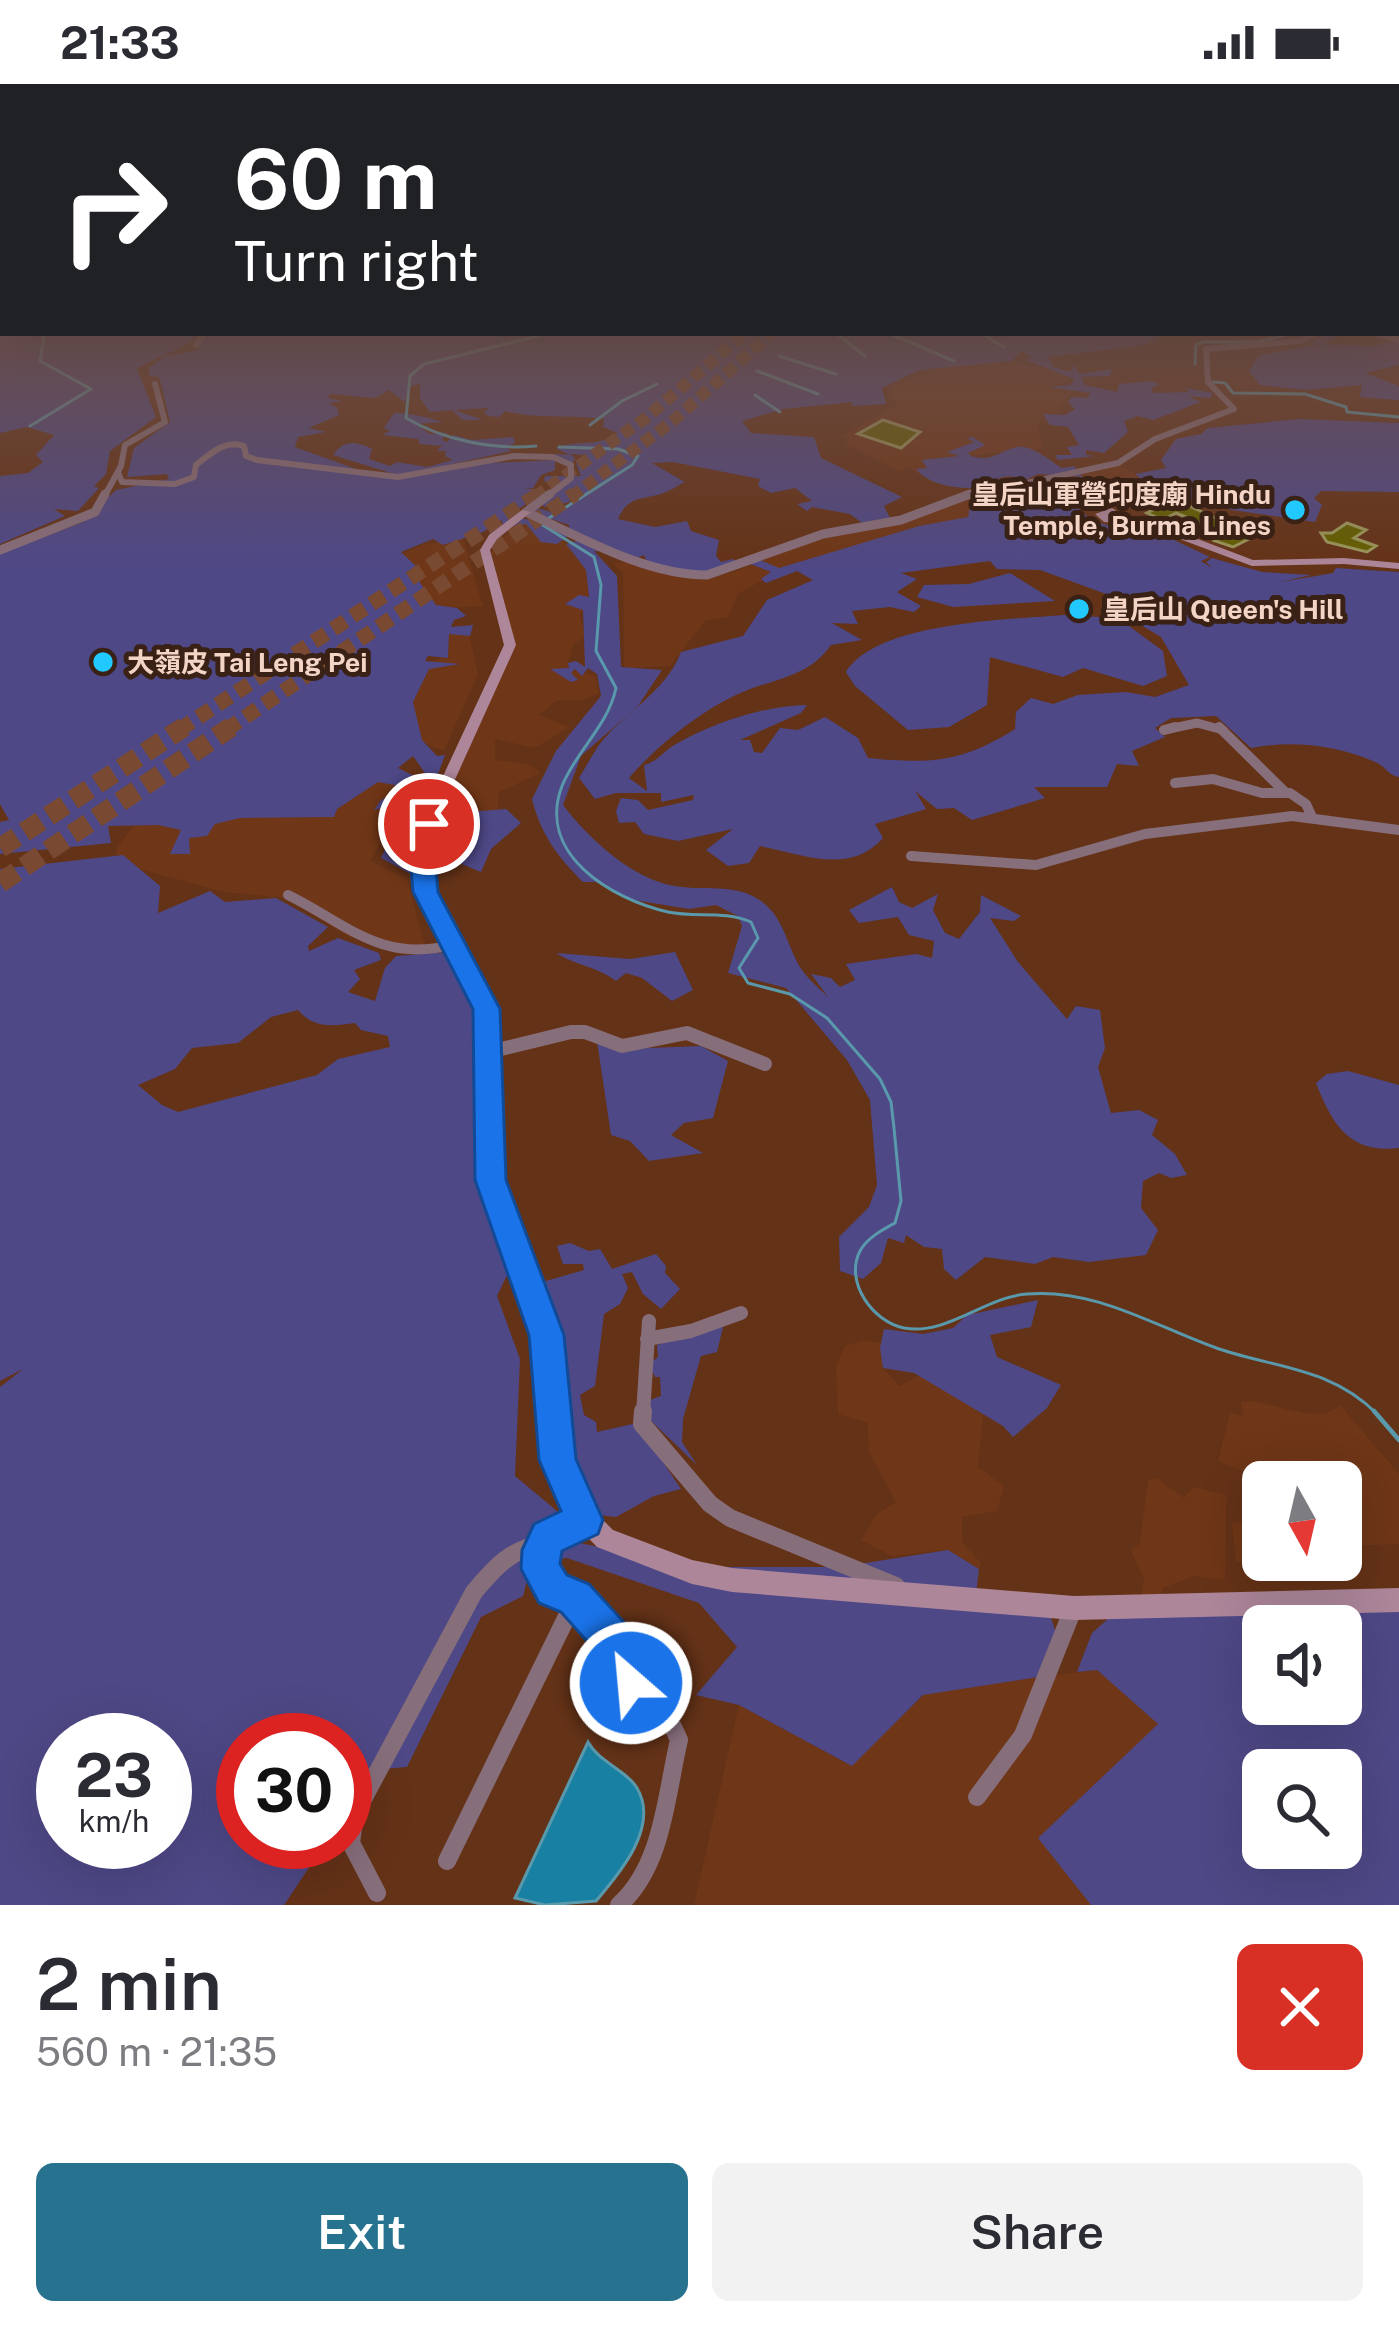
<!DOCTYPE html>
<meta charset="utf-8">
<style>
body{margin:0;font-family:"Public Sans","Noto Sans SC",sans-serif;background:#f2f2f3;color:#2b2b33;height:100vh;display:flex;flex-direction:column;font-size:45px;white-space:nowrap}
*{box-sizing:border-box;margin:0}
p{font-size:39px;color:#7c7c81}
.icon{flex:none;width:66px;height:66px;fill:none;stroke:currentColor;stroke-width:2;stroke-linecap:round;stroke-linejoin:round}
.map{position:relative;height:1821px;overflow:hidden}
.sheet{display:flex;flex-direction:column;background:#fff;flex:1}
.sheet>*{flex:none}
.guide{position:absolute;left:0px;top:0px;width:1401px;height:252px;box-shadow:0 12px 48px #0002;background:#202124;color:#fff;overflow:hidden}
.needle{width:78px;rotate:172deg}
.buttons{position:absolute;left:1242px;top:1377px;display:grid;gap:24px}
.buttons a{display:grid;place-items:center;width:120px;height:120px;border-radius:18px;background:#fff;box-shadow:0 12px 48px #0002;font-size:60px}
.speed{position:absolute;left:36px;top:1629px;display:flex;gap:24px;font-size:60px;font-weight:700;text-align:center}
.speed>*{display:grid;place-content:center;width:156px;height:156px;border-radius:50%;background:#fff;box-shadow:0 12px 48px #0002;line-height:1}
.speed small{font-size:30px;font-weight:400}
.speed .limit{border:18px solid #d22;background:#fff;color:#111}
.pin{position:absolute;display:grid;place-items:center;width:102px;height:102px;color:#fff;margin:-51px;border:6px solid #fff;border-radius:50%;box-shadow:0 3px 12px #0007}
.me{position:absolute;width:132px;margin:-66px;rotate:333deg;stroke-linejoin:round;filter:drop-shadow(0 0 9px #0008)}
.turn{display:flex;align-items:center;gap:42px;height:252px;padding:0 36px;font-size:54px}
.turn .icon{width:156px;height:156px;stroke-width:2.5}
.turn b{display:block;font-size:84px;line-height:102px}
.round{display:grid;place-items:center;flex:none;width:126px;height:126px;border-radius:18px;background:#f2f2f3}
.head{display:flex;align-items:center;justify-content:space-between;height:204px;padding:0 36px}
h1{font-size:72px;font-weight:600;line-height:90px}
.action{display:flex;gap:24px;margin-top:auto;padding:24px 36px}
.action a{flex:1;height:138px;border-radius:18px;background:#27728e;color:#fff;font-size:48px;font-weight:600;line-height:138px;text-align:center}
.action a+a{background:#f2f2f3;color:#2b2b33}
.status{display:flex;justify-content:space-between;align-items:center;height:84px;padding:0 60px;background:#fff;direction:ltr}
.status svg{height:33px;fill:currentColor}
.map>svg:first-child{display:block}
.built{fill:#6f3617}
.green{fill:#4e4886;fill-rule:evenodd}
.water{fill:#1880a2;stroke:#5a99ac;stroke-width:3}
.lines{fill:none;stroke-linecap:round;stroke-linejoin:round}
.stream-far1{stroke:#5a99ac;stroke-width:3}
.stream{stroke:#5a99ac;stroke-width:4.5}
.building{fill:#645f00;stroke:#9a975a;stroke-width:3}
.highway-tunnel-far2{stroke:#794a31;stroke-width:12;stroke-dasharray:12 6;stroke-linecap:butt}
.highway-tunnel-far1{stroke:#794a31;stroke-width:15;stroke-dasharray:15 8;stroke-linecap:butt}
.highway-tunnel{stroke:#794a31;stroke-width:20;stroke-dasharray:20 9;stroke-linecap:butt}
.street-far4{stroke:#876e7b;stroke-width:6}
.street-far3{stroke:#876e7b;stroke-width:9}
.street-far2{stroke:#876e7b;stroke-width:10}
.street-far1{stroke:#876e7b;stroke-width:14}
.street{stroke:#876e7b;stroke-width:18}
.secondary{fill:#ad869a;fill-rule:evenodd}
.route{fill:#1a73e8;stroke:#114b97;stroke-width:3}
.poi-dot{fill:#22c9fe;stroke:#392116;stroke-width:4.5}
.labels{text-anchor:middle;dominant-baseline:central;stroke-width:10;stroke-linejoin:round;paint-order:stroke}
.far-poi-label{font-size:27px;font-weight:bold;fill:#f3d4c5;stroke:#392116;text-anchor:start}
</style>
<div class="status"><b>21:33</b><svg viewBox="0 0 49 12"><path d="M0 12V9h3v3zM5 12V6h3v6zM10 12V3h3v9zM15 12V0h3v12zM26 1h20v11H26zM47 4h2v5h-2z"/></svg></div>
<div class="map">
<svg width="1399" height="1821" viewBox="0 0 1399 1821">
<rect width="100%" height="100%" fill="#643217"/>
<path class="built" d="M1013,278l51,12 6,7 -41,9 25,-3 35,6 -18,1 -16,21h-12l-5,13 6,21 -107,9 -17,16 -11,-6 -10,3 -54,-27 4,-5 -7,-3 56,-32 -9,-11 3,-6 57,-24z
M1120,381l22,13 -25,17 -17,-6 -22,6 1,8 -13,1 -29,-12 -69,25 -177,47 -53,30 -10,23 -23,4 -35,45 -46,2 -1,-95 -10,-10 27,-1 60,16 33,-6 88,-35 84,-16 66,-25z
M529,436l19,21h15l23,29 3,30 -9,15 5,21 -12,9 -6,24 28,6 4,18 -16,7h-26l-18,15 30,12 -34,21 -40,-9v21l33,4 13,9 -42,19 -2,34 -31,15 -24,-11 7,-38 65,-152 -27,-80 12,-20z
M463,455l20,67 -49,2 -35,-53 25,-11z
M468,545l10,45 -34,77 -29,-11 -9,-30 18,-45 22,-9 -2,-25z
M418,689h15l-10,25 -22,6 -6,8 14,14 -25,11 -14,24 37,18 18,67 -51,-1 -27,-9 -60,-38 -63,-6 -107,-29v-16l21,-26z
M864,1256l17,3 2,25 16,18 23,-12 61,41 -5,52 26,19 -7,25 -35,6v25l19,21 -2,6 -31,-19 -56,6 -31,-16 16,-26 19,-12 -27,-50 -1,-29 -30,-9 -2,-48 9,-20z
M1254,1317l49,12 22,1 16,-8 58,68v70l-54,2 -4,12v-76h-78v39l-15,-48 -30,-12 12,-48 13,3 -2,-14z
M1157,1394l27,20 9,-11 33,8 -1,85 -31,-4 -31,12 -2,14 -20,-3 3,-20 -13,-28 9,-8 8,-63z
M1232,1438l31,1v37h78l-2,6 -103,-4z
M1097,1586l62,54 -120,113 52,68h-397l45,-200 112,61 77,-75z"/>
<path class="green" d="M0,229l3,20 195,1c-18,19 -39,20 -61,35l19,48 -46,34 -4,23 -12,12 5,2 -21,23 -24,-2 11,7 -65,28v-68l28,-3 15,-11 -7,-7 18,-20 -27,-8 -27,6z
M1399,229v52l-34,8 34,13v14l-39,-3 2,-12 -57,5 -45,-5 -11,-14 10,-16 57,-10 -6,-2 13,-8 19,-1 -19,10 50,2 22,-5 -21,-8h24z
M202,249h964l-22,12 -96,12 5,10 17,5 4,-7 6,9 32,-5 -2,7 -28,1 3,8 32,7 2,-8 33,-3 7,3 -8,5 3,4 35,-1 -4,-4 28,5 -3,5 -23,-2 14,6 -48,18 -15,-4 -14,5 4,11 -24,21 -18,-3v5l9,1 -37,4 -3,-5h17l-5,-8 12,-2 -11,-18 -18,-2 -7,-11 22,1 10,-6 -7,-7 4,-5 16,1 2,-5 -41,-6 22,-2 3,-6 -48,-19 6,-3 -11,-6 -9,10 -93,9 -37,18 4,16 -35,2 2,-4 -70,7 -41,12 9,12 63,4 7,21 81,39 -18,9 6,12 -28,5 -12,-9 -38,-7 -5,4 -10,-7 15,-3 -17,-13 -24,5 -13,-7 2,-7 -87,-17 -21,1 33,19c-6,2 -11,7 -17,9 -21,10 -39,2 -50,28l37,8 32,-6 4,10 28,9 -3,16 5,6 12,-3 7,4c-26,24 -62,9 -92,2l-4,-10 -15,7 -19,-10 -16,-1 23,25 4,91 41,3 -24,36 -57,50 -18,49c24,32 70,75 112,81 27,5 58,-3 83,13 27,17 28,47 44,71 7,10 18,19 26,27l-17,-23 20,4 9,9 15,-7 -9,-16 70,-10 16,4 2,-17 -25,-6 -11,-18 -39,6 -10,-13 43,-23 7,15 13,6 26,-14 -5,16 12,23 14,6 21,-27 1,-17 40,21 -7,5 -24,-3 28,44 49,57 9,-13 24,4 5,38 -7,19 13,46 28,-3 19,10 -6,15 23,19 12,21 -16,3 -12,-5 -16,8 -2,27 17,22 -12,25 -57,7 -36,-5 -18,7 -50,-7 -29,23 -12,-11 -2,-20 -18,-2 -18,-12 -2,8 -16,-5 -7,25 -18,16 -23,-8 -1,-34 30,-30 8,-22 -7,-85 -23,-40 -61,-72 -58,-15 14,-47 -4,-10 -22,-11 -27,4 -55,-9 -38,-18h-13c-26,-26 -42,-47 -51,-83l24,-48 45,-55 -4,-22 -9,-6 -6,8 -7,-7 -4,4 7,7 -7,2 -21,-13 19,-1 -1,-5 8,-2 9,6 -2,-57 -18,-6 14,-9 10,2 -3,-27 -20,-26 14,-4 -11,-8v-7l-38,-13 6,-4 22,6 18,-13 -8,-6 1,7 -26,5 -2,-4 12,-7 -7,-4 10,-8 -13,-3 1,-5h36l-5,-13 9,-8 -15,-1 5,4 -4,8 -17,-12 15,1 -13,-7c23,-9 42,0 62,-15l-15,-6 1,-8c-32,-5 -62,1 -99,-8l-6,6 -11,-1 -4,-4 5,-4 -35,2 29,10h-20l-11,-10 -22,2 -10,-14v-14l-12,3 -3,15 -16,-12 -14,8 -44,-4 -4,4 16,3 -14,2 8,5 2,7 -30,13 17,4 -28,5 -3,10 72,26 27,1 -61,-19c11,-16 24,-14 39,-6l-3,10 21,7 7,-4 30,5 26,-7 -8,-4 1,-5h-9l5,-5 -22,-2 -2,-5 -36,-4 8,-4 -6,-3 10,-15c17,-1 34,5 50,9l-29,2 15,10 17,-1 -5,7 5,2 6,-7 19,5 41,-3 2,6 -9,4 5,4 -63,14 107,-5v10l-14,5 -8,13 -10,1h17l-2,6 -15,5 3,4 -20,13c22,1 42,6 62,19l-11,8 -16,-2 -15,-18 -22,3 -23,19 23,-20 -3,-6 -18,12 -40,13 -10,-6 -32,13 19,18v13l16,22 21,3 9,8 -12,4 -3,7 22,-2 -3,11 -21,-2 -1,24 -20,-2 -3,5 35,3 -31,5 -16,33 9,38 15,16 8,-1 -8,22 -10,-1 -14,-20 -15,12 31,15 -29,20 -26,7 7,-10 24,-13 -27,-5 -41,27 -3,8 -94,1 -25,6 -8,12 -18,2 1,16h-20l11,-24 -23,-5 -50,1 3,17 -111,11v-32l9,-2 -9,-16v-250l83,-32 33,-32 53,-11 -2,-5 -40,3 7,-29 36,-26 -9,-39 -2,-6 -10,-1v-8l16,-12 34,-6 -2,-10z
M1299,335l100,4v69l-78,-1 -7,7 8,7 -7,17 -83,-12 -68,-18 -86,16c25,27 50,14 80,25 18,7 34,16 52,24l-9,4 11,7 -6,-6 6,-4 50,14 49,3 -30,7 52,-9 3,-5 63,4v205c-13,-3 -12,-10 -24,-15 -38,-17 -84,-22 -124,-14l-35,-32 -45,2 -16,10 10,9 -33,14 7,15 -22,-2 -10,23h-73l11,11 -73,22 -18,-12 -17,1 -22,-18 11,18 -51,15 8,14c-34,38 -80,16 -123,8l-11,17 -21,3 -22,-16 27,-21 -55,12 -34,-7 -9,-12 -16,1 -3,-12 5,-13 17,2 10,10 45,-10 1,-5 -33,7v-9h-45l-21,6 -16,-21c7,-11 13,-23 20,-33 25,-33 67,-53 82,-93l62,-16 24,-36 46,-20 -16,-9 -31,12 -5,-4 10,-7 -23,-9 12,-3 19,8 140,-42 49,-9 3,-15 66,-10 14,8 27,3v-8l22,-6 17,6 24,-16 -6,-5 31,-6 -5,-8 15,-21 25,-5 7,-6zM990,477l7,8 43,1 77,28 17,23 27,16 28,48 -34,12 -29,-5 -48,3 -25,9 -22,-6 -15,14 -1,17c-54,34 -84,35 -147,29l-10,-20 -33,-21 -27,13 -18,-2 -18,25 -8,-1 -4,-12h-10l61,-27 6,-8c-44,1 -92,17 -131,39 -13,7 -17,17 -32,21l3,26 -18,-13c28,-33 80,-74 121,-89 31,-11 61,-15 81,-44l31,-5 -30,-17 26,1 -6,-13 38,-4 24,5 7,-6 -24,-14 20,-13 -16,-6z
M973,353l12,8 -17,8 3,3c22,7 29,-6 46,-9 15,-3 33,14 45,21l12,-2 9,11 -45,-3 -13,6c-20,-8 -30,-1 -41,8 -21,1 -54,-1 -68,-19l11,-1 -5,-8 37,-4 -12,-4 27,-10 -7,-4z
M1010,489l45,28 -102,6 -36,-10 7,-12 45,-1z
M1063,531l55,3 45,33 4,25 -24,10 -60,-18 -20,9 -73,-20 -3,48 -38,22 -41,3 -53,-44 -9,-14c31,-50 161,-52 217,-57z
M448,694l5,29 -21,9v15l10,11 24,-11 2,-19 38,-3 15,14 -30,26 -10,23 -34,-14 -16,8 -5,16 -45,-24 8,-17 16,-9 -16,-13 19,-15 29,-5z
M123,771l37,31 -2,27 52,-22 15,11 51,-4 52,29 -20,19 1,5 29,-13 41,15 2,7 -27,10 6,9 -12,13 27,9 10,-33 11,-12 53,-4 32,42 -1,112 7,91c33,21 43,42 55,78l-28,-14 -17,35 23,63 -5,117 60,50 4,17 125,24h136l108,-17 31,19 -4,33 72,4 14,42 -16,28 -122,19 -71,71 -113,-61 -43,-10 41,-48 -38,-44 -132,-45 -35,4 -9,34 -42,21 -74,150 -49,4 -13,29v-60h-102v102h83l-42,63h-284v-518l23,-18 -23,12v-512zM298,926c16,19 35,16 57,13l6,7 27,6 2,11 -52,12 -21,16 -139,37 -16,-7 -24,-20 37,-16 17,-21 46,-5 33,-26zM63,1656h102v102h-102z
M675,868l18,38 -21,11 -30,-23 -16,-5 -10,8c-20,-15 -39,-15 -60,-28l74,6z
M597,957l26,8 78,-3 27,15 -15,57 -29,5 -13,12 32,18 -54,8 -19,-20 -19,-6z
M1348,987l51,14v63c-50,6 -67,-24 -83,-65l11,-9z
M570,1159l19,8 11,-2 12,20 44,-15 10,12 -1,7 15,16 -19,20 -18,-15 -11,-22 -10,2 6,14 -8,16 -16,10 -9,72 -15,9 4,20 12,7 1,10 40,-9 44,66 -27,7 -38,21 -51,-6c-35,-42 -22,-96 -29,-147 -3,-25 -11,-50 -18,-75l66,-19 -1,-6h-20l-6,-18z
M1038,1216l-7,27 -41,8 7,22 64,28 -14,23 -34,29 -10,-11 -89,-53 -31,-5 -3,-20 4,-19 39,5 30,-6 14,-13z
M724,1239l-7,29 -16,4 -18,63 -1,23 15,23 -52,-50 -1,-13 17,-6 -1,-19h-5l-6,-13 9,-7 -1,-12z
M1118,1526l281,1v294h-308l-53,-67 120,-114 -61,-54 -20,2 15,-39zM1263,1542h78v78h-78zM1263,1686h78v78h-78z"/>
<path class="water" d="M588,1658c11,20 38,28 49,46 23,39 -18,86 -41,113l-51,4 -30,-7z"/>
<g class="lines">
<path class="stream-far1" d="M836,249l29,23
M888,249l66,28
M980,249l24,14
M779,272l57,18
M1195,280l1,-19 7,-3h54l38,-9
M757,287l61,23
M1213,298l12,1 8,10 72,1 41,13 1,5 52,5
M755,311l25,17
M590,341l32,-24 35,-17
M30,342l61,-37 -51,-28 4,-24 -6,-4
M536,362c-43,4 -93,-6 -130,-28l4,-42 14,-12 126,-31
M549,434l83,-53 6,-9 -20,-7 -59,-2
M541,440l53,33 7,28 -5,66 20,37c-8,38 -40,63 -54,98 -26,68 49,113 106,126 28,6 56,-2 83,10l7,16 -19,30 9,15 42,11 37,24 53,61 11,23 3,26 7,73 -6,22c-13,7 -28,15 -35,28 -16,31 13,71 44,77 43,8 81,-31 123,-34 69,-6 129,33 192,55 57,19 113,19 158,65"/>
<path class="stream" d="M1374,1327l25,29"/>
</g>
<path class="building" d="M883,336l37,12 -19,16 -43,-14z
M1161,416l19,2 65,29 18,1 -30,15 -18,-6 12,-7 -12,-5 -39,-16 -13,7 -16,-7 16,-8z
M1347,439l19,7 -12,8 22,8 -9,6 -40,-10 -6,-9h11z"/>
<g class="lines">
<path class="highway-tunnel-far2" d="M535,413l112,-80 98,-84
M571,413l103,-77 98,-87"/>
<path class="highway-tunnel-far1" d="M179,646l360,-236
M226,646l349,-236"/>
<path class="highway-tunnel" d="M0,764l184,-121
M0,799l231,-156"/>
<path class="street-far4" d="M1375,249l24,7
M196,261l8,-12
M118,388l4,10 53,2 19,-7 2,-12c14,-11 29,-26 48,-19l2,10 11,4 141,17 116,-21 39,1 18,8v13l-25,19
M104,413l17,-31 4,-21 40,-23 -10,-38
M962,413l156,-34 37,-24 79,-30 -26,-27 -2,-33 94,-8 16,-8"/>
<path class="street-far3" d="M526,428l24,-18
M526,428c54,25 120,63 181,63l116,-41 78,-14 69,-26
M0,466l95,-38 10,-18
M1164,646l33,-7 26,7"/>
<path class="street-far2" d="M1219,643l66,65
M1164,646l11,-3
M1175,699l38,-4 49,14h28l16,11 6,13
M911,772l125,9 109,-31 147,-18 107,14
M288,811c59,29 93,68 163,50"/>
<path class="street-far1" d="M489,968l82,-20h14l37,14 65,-13 78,31
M647,1255l44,-8 50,-18
M643,1330l6,-93"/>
<path class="street" d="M643,1327l-1,13 68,80 20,14 166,68
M576,1514l42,47 17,49 38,33 6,13c-13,55 -16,126 -60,165
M977,1713l46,-62 50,-126
M447,1777l129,-263c-59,-28 -41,-57 8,-78
M377,1809l-26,-50 4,-29 119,-222c21,-25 37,-43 70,-49"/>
<path class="secondary" d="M1112,424l14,10 22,2 105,40 91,-2 55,5v6l-55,-5 -92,2 -110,-41 -38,-3 -9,-8z
M522,426l9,2 -34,27 -7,11 26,95 -78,172 -9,54 12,43 41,64 13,31 6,180 56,146 12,125 16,42 28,28 79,30 40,8 342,28 325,-8v24l-325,8 -342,-28 -40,-8 -95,-37 -28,-29 -22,-58 -10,-125 -54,-146 -4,-180 -13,-30 -41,-65 -10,-43 9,-54 80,-172 -24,-95 9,-15z"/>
</g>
<linearGradient id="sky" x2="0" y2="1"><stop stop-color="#371c0d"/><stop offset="0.47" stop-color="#6c4f47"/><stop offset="1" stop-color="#6c4f47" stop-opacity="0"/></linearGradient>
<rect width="1399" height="484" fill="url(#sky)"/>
<path class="route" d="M429,732l12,8 -6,33 3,35 62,117 6,171 58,155 12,124 27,61 -5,14 -36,17 -2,13 7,11 22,9 43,47 20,52 -6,14 -15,6 -15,-6 -14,-39 -41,-46 -22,-9 -18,-34 1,-19 12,-26 27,-13 -22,-51 -10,-125 -54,-155 -2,-171 -60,-117 -3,-35 7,-33z"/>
<g class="poi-dot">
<circle cx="1295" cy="426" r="12"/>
<circle cx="1079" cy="525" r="12"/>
<circle cx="103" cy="578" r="12"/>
</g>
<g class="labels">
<g class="far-poi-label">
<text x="1271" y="410" text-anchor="end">皇后山軍營印度廟 Hindu<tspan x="1271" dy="31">Temple, Burma Lines</tspan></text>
<text x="1103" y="525">皇后山 Queen's Hill</text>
<text x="127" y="578">大嶺皮 Tai Leng Pei</text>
</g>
</g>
</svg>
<div class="buttons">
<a><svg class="needle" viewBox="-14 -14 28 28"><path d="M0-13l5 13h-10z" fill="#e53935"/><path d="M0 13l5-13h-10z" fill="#7c7c81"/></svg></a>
<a><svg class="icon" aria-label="sound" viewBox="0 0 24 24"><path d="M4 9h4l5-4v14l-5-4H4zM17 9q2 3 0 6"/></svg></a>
<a><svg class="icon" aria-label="search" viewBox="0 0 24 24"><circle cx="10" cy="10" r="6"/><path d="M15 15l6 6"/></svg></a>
</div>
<div class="speed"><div>23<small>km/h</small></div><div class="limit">30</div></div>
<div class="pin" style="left:429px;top:740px;background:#d93025"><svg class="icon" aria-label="arrive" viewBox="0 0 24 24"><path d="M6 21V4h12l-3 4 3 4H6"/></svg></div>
<svg class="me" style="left:631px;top:1599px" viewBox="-20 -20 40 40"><circle r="17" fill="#1a73e8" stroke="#fff" stroke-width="3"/><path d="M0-11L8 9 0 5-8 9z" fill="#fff"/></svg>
<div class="guide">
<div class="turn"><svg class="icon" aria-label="right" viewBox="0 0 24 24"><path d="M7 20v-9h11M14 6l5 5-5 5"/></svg><div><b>60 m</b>Turn right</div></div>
</div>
</div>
<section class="sheet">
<div class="head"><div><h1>2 min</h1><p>560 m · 21:35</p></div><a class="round" style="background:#d93025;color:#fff"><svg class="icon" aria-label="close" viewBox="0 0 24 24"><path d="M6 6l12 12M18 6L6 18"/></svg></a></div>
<div class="action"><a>Exit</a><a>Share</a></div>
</section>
